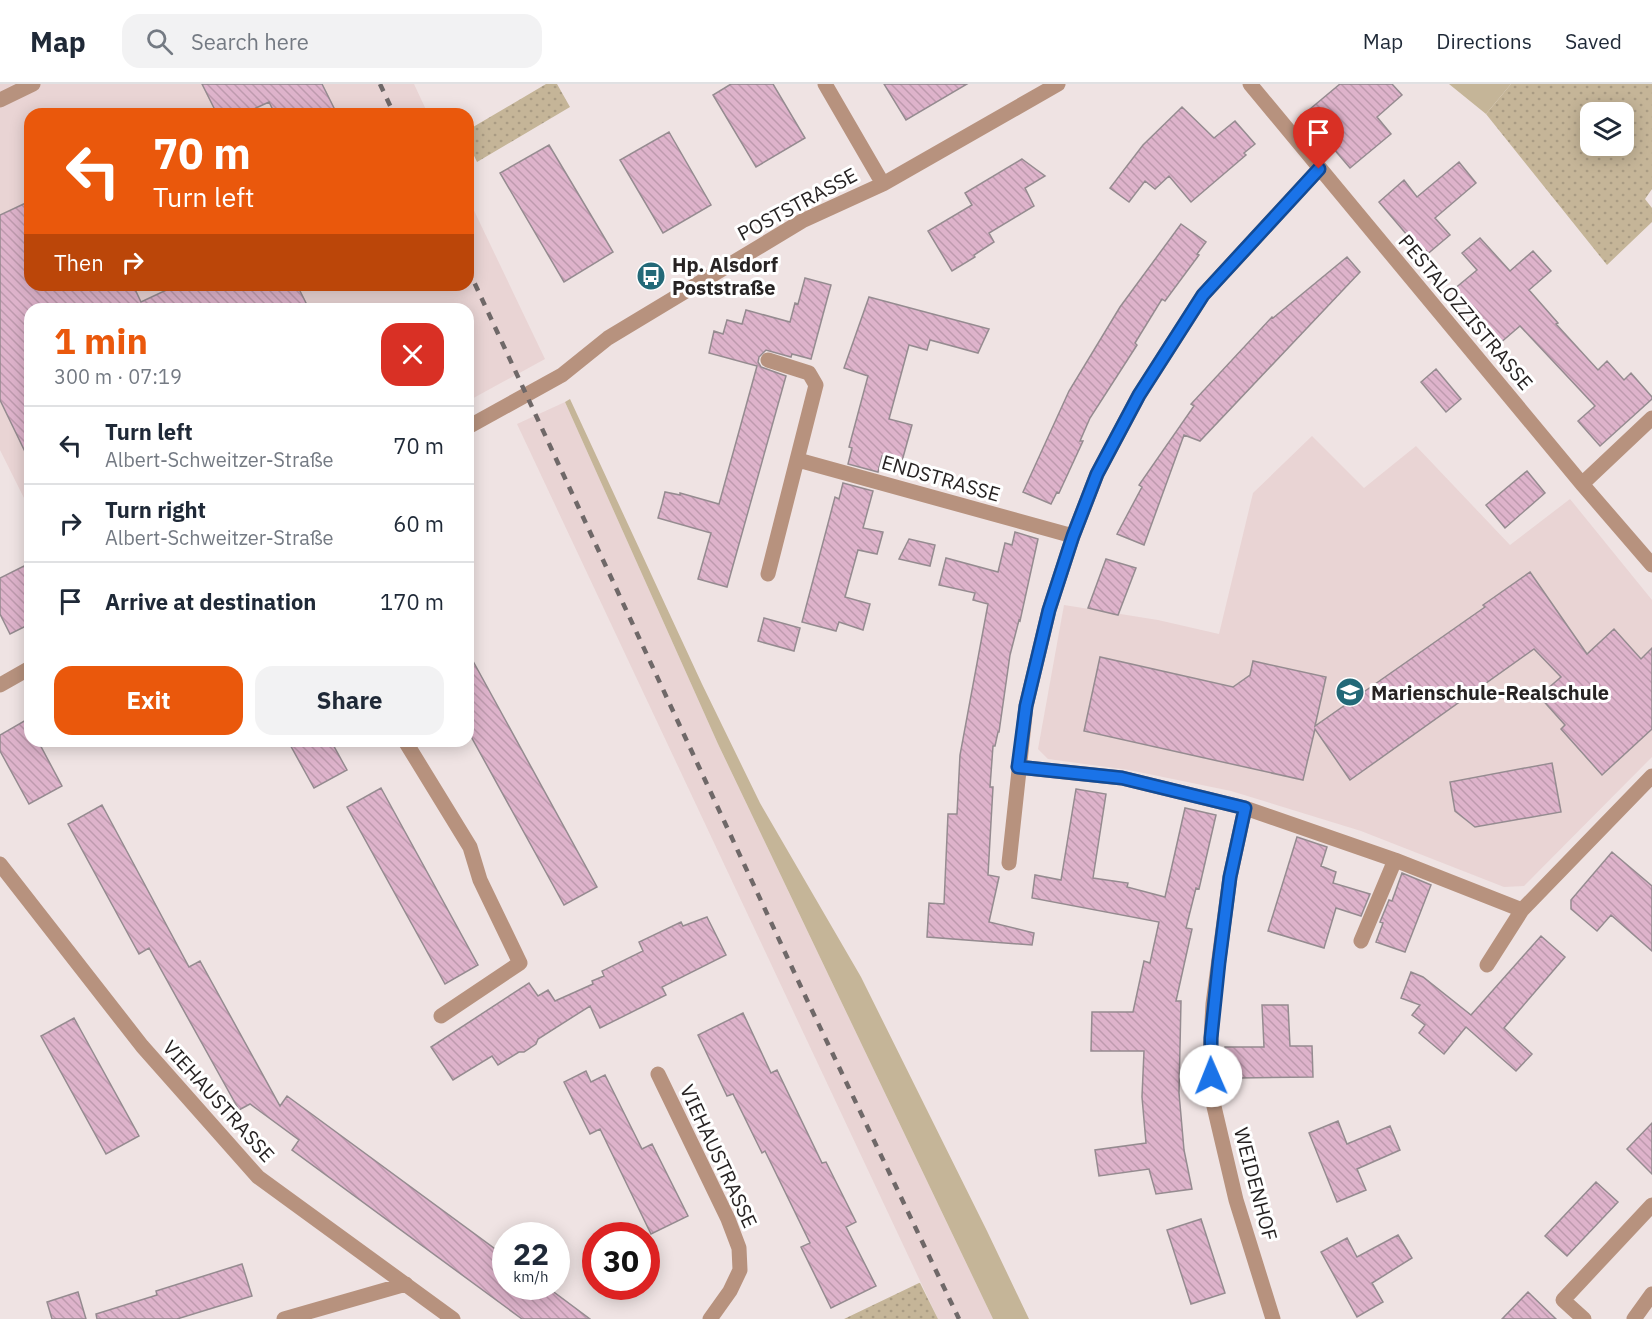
<!DOCTYPE html>
<meta charset="utf-8">
<style>
body{margin:0;font-family:"IBM Plex Sans",sans-serif;background:#f2f2f3;color:#1f2937;height:100vh;display:flex;flex-direction:column;font-size:22px;white-space:nowrap}
*{box-sizing:border-box;margin:0}
p{font-size:20px;color:#747a83}
.icon{flex:none;width:33px;height:33px;fill:none;stroke:currentColor;stroke-width:2;stroke-linecap:round;stroke-linejoin:round}
.map{position:relative;flex:1;overflow:hidden}
.sheet{position:absolute;left:24px;top:219px;width:450px;height:444px;display:flex;flex-direction:column;background:#fff;border-radius:18px;box-shadow:0 3px 15px #0003}
.sheet>*{flex:none}
.hud{position:absolute;left:24px;top:24px;width:450px;height:183px;border-radius:18px;box-shadow:0 3px 15px #0003;background:#ea580c;color:#fff;overflow:hidden}
.tools{position:absolute;left:1580px;top:18px;display:grid;gap:12px}
.tools a{display:grid;place-items:center;width:54px;height:54px;border-radius:12px;background:#fff;box-shadow:0 3px 15px #0003;font-size:30px}
.speed{position:absolute;left:492px;top:1138px;display:flex;gap:12px;font-size:30px;font-weight:700;text-align:center}
.speed>*{display:grid;place-content:center;width:78px;height:78px;border-radius:50%;background:#fff;box-shadow:0 3px 15px #0003;line-height:1}
.speed small{font-size:15px;font-weight:400}
.speed .limit{border:9px solid #d22;background:#fff;color:#111}
.pin{position:absolute;display:grid;place-items:center;width:51px;height:51px;color:#fff;margin:-62px -26px;border-radius:50% 50% 50% 0;rotate:-45deg;box-shadow:0 0 6px #0007}
.pin .icon{rotate:45deg}
.me{position:absolute;width:66px;margin:-33px;rotate:359deg;stroke-linejoin:round;filter:drop-shadow(0 0 4px #0008)}
.turn{display:flex;align-items:center;gap:21px;height:126px;padding:0 30px;font-size:27px}
.turn .icon{width:78px;height:78px;stroke-width:2.5}
.turn b{display:block;font-size:42px;line-height:51px}
.then{display:flex;align-items:center;height:57px;padding:0 30px;background:#0003;gap:12px;font-size:22px}
.round{display:grid;place-items:center;flex:none;width:63px;height:63px;border-radius:18px;background:#f2f2f3}
.head{display:flex;align-items:center;justify-content:space-between;height:102px;padding:0 30px}
h1{font-size:36px;font-weight:700;line-height:45px;color:#ea580c}
.cta{display:flex;gap:12px;margin-top:auto;padding:12px 30px}
.cta a{flex:1;height:69px;border-radius:18px;background:#ea580c;color:#fff;font-size:24px;font-weight:700;line-height:69px;text-align:center}
.cta a+a{background:#f2f2f3;color:#1f2937}
ul{padding:0;list-style:none}
li{display:flex;align-items:center;gap:18px;height:78px;padding:0 30px;border-top:2px solid #e0e1e3}
li div{flex:1}
li b{display:block;font-size:22px}
li em{font-style:normal}
header{display:flex;align-items:center;gap:36px;box-sizing:border-box;height:84px;padding:0 30px;background:#fff;border-bottom:2px solid #e0e1e3}
header strong{font-size:28px}
nav{display:flex;gap:33px;margin-inline-start:auto;font-size:21px}
.search{width:420px;height:54px;background:#f2f2f3;display:flex;align-items:center;gap:15px;box-sizing:border-box;padding:0 21px;border-radius:18px;color:#747a83;font-size:22px}
.map>svg:first-child{display:block}
.built{fill:#e9d4d4}
.grass{fill:#c5b598}
.park{fill:url(#park-dots);fill-rule:evenodd}
.building{fill:url(#building-back-hatch);stroke:#958b90;stroke-width:1.5}
.lines{fill:none;stroke-linecap:round;stroke-linejoin:round}
.street{stroke:#b7927e;stroke-width:15}
.rail{stroke:#6f6868;stroke-width:4.5;stroke-dasharray:8 8;stroke-linecap:butt}
.route-casing{stroke:#114b97;stroke-width:15}
.route{stroke:#1a73e8;stroke-width:10}
.labels{text-anchor:middle;dominant-baseline:central;stroke-width:6;stroke-linejoin:round;paint-order:stroke}
.street-label{font-size:20px;fill:#272323;stroke:#fff}
.poi-label{font-size:20px;font-weight:bold;fill:#272323;stroke:#fff;text-anchor:start}
</style>
<header>
<strong>Map</strong>
<div class="search"><svg class="icon" aria-label="search" viewBox="0 0 24 24"><circle cx="10" cy="10" r="6"/><path d="M15 15l6 6"/></svg>Search here</div>
<nav><a>Map</a><a>Directions</a><a>Saved</a></nav>
</header>
<div class="map">
<svg width="1652" height="1235" viewBox="0 0 1652 1235">
<defs>
<pattern id="park-dots" width="8" height="8" patternUnits="userSpaceOnUse" patternTransform="scale(1.5)"><rect width="8" height="8" fill="#c5b598"/><path d="M2 2h.1M6 6h.1" fill="none" stroke="#a99b83" stroke-width="1.8" stroke-linecap="round"/></pattern>
<pattern id="building-back-hatch" width="6" height="6" patternUnits="userSpaceOnUse" patternTransform="scale(1.5)"><rect width="6" height="6" fill="#deb3cb"/><path d="M-1 5l2 2M0 0l6 6M5-1l2 2" fill="none" stroke="#be9aae"/></pattern>
</defs>
<rect width="100%" height="100%" fill="#efe3e3"/>
<path class="built" d="M0,0h414l14,30h-398v171h438v-87l77,161 -77,42v-92h-438v201l-30,-60z
M565,318l153,342 275,575h-55l-421,-895z
M1312,352l52,52 52,-42 94,99 60,-46 82,101v157l-128,129 -20,1 -143,-56 -130,-40 -102,-21 -81,-11 -10,-10 26,-144 94,15 61,14 34,-141z"/>
<path class="grass" d="M1449,0h62l-25,30z
M570,315l132,285 58,119 101,174 126,254 42,88h-36l-275,-575 -153,-342z"/>
<path class="park" d="M546,0h11l13,23 -93,55 -9,-19v-13z
M1511,0h141v105l-7,10 7,9v14l-45,43 -121,-151zM1590,28h33v34h-33z
M920,1199l18,36h-94l75,-36z"/>
<path class="building" d="M202,0h120l15,30h-62l-6,-12 -26,12h-26z
M731,0h42l32,54 -49,29 -43,-72z
M884,0h83l-61,36z
M1340,0h52l10,11 -25,22 14,17 -41,34 -46,-54z
M1182,23l32,31 21,-17 20,23 -11,9 2,2 -55,47 -22,-26 -14,13 -10,-8 -16,21 -19,-14 33,-43z
M669,48l42,73 -48,28 -43,-73z
M549,61l64,107 -49,30 -64,-109z
M1022,75l23,17 -20,12 9,18 -45,27 5,9 -20,13 1,2 -23,14 -24,-40 44,-26 -7,-12z
M1459,78l17,21 -41,35 15,17 -25,21 -46,-54 25,-22 13,17z
M30,117v84h103l8,17 36,-17h120l12,24h-279v153l-30,-62v-185z
M1181,140l25,18 -9,12 2,1 -34,46 -3,-2 -27,44 2,2 -47,73 -10,23h3l-24,52 -2,-1 -6,12 -28,-12 46,-101 51,-84z
M1480,154l30,33 23,-20 18,20 -22,19 29,33 -2,1 42,46 9,-9 17,19 7,-7 21,24v2l-52,47 -22,-25 17,-15 -59,-63 -16,-17 -21,18 -46,-54 24,-20 -15,-17z
M1347,173l13,15 -160,169 -16,-6 -40,110 -27,-11 25,-47 -3,-2 55,-79 -3,-2 81,-87 1,1z
M805,194l26,7 -20,74 -19,-5 -1,3 -25,-7 -7,7 -1,5 3,5 25,9 -59,211 -29,-8 13,-46 -53,-15 4,-14 3,-12 15,3v-2l39,11 38,-138 -48,-13 5,-22 9,3 4,-14 15,4 4,-14 44,12 5,-19 3,1z
M869,213l120,32 -11,24 -48,-13 -3,10 -18,-5 -20,74 23,6 -10,36 -20,-5 -4,16 -30,-8 4,-16 -3,-1 19,-71 -24,-8z
M1436,285l25,30 -15,13 -25,-30z
M1527,387l18,22 -40,35 -19,-23z
M843,399l30,8 -10,37 20,4 -6,22 -19,-4 -13,47 25,7 -7,26 -24,-8 -3,9 -34,-9 33,-125 4,2z
M1015,448l23,7 -18,82 -1,-1 -9,35 -11,77h-1l-3,14h-2l-3,41h3l-5,88 11,2 -10,45 45,11 -2,12 -105,-8 2,-34 15,1 4,-90h9l3,-59 28,-151 -15,-4 2,-7 -36,-8 7,-27 52,14 7,-29 7,2z
M909,455l26,6 -5,21 -31,-7z
M1106,475l30,9 -18,47 -30,-7z
M30,479v61l-20,10 -10,-20v-36z
M1530,488l57,82 27,-25 27,30 11,-11v81l-50,46 -41,-46 4,-4 -26,-29 22,-19 -27,-28 -184,131 -35,-51 -12,51 -219,-49 16,-74 133,30 17,-12 3,-14 73,16 -11,49 170,-119 -2,-2z
M764,534l36,10 -6,23 -36,-10z
M468,568l129,235 -33,18 -96,-174z
M26,636l4,7v14h8l24,45 -33,18 -29,-53v-16z
M288,657h43l16,29 -33,18z
M1552,679l9,49 -86,15 -20,-16 -5,-29z
M381,704l97,177 -33,19 -98,-177z
M1076,705l30,5 -13,84 35,5 -1,4 38,10 20,-89 31,7 -17,74 -3,-1 -10,40 6,1 -16,72h5l-2,92 5,57 8,39 -36,5 -7,-25 -50,7 -4,-26 51,-7 -4,-46 2,-46h-53l1,-39h41l11,-51 6,2 9,-41 -127,-24 3,-23 26,5z
M102,721l87,162 11,-6 80,145 7,-10 219,161v30h41l43,32h-68l-230,-169 7,-10 -49,-36 -11,6 -90,-162 -10,6 -71,-130z
M1297,753l30,10 -6,19 15,6 -3,11 37,11 -9,22 -25,-8 -12,40 -56,-17z
M1612,768l40,34v65l-41,-36 -14,16 -26,-22v-9z
M1402,789l29,12 -26,67 -29,-10 7,-19 -3,-1 9,-22 3,1z
M707,833l19,38 -64,32 4,8 -66,33 -10,-22 -52,33 -2,5 -12,8h-5l-21,13 -6,-9 -39,24 -22,-33 98,-64 9,13 10,-6 7,11 38,-17 -1,-3 12,-5 -2,-5 41,-20 -4,-9 42,-20 2,4z
M1541,852l24,21 -61,71 28,26 -16,17 -50,-44 -22,27 -25,-21 6,-8 -13,-10 8,-10 -19,-7 10,-26 12,5 48,38z
M1262,921h26l2,41h22l1,31 -74,1 -1,-7 -13,1v-25h39z
M743,929l28,60 6,-3 45,93 4,-1 30,60 -10,5 30,59 -45,22 -30,-61 9,-4 -45,-92 -3,2 -29,-59 -6,2 -29,-61z
M74,934l65,118 -33,18 -65,-118z
M586,987l5,11 14,-7 37,74 10,-5 36,72 -37,18 -51,-105 -10,5 -26,-52z
M1338,1037l9,23 43,-18 10,24 -43,19 9,21 -29,12 -28,-69z
M1652,1039v51l-25,-25z
M1596,1098l22,20 -51,54 -22,-20z
M1201,1135l24,74 -34,11 -24,-74z
M1398,1151l14,23 -40,25 11,19 -26,15 -36,-65 26,-14 10,19z
M242,1180l10,32 -75,23h-80l-1,-5 61,-19 -1,-4z
M78,1208l8,27h-34l-5,-17z
M1528,1208l28,27h-54z"/>
<g class="lines">
<path class="street" d="M825,0l58,100
M1250,0l332,400 70,81
M0,16l33,-16
M468,343l94,-52 46,-37 194,-117 81,-37 175,-100
M798,376l275,76
M1582,400l70,-66
M768,490l48,-189 -7,-12 -41,-13
M0,601l30,-17
M405,657l65,106 10,33 40,83 -79,53
M1018,683l104,11 123,30 150,52 127,50
M1245,724l-15,69 -17,127 -3,51 2,43 24,102 37,119
M1009,779l17,-157 23,-96 24,-74 24,-62 42,-79 64,-100 116,-126
M0,780l142,182 116,131 195,142
M1361,857l34,-81
M1487,881l35,-55 130,-134
M658,990l70,145 11,29 1,22 -10,21 -20,28
M284,1235l122,-35
M1584,1235l-21,-19 89,-95
M1634,1235l18,-25"/>
<path class="rail" d="M380,0l14,30
M468,185l340,733 151,317"/>
</g>
<g class="lines">
<g class="route-casing">
<path id="route" d="M1211,992v-38l8,-76 11,-85 15,-69 -123,-30 -104,-11 8,-61 23,-96 24,-74 24,-62 42,-79 64,-100 116,-126"/>
</g>
<use href="#route" class="route"/>
</g>
<defs>
<g id="bus-disc" transform="scale(1.5)"><circle r="9.5" fill="#236978" stroke="#fff"/><path d="M-5-6H5V4H4V6H2V4H-2V6H-4V4H-5ZM-3.5-4V0h7V-4ZM-3.5 1.2v1.5H-2V1.2ZM2 1.2v1.5H3.5V1.2Z" fill="#fff"/></g>
<g id="school-disc" transform="scale(1.5)"><circle r="9.5" fill="#236978" stroke="#fff"/><path d="M0-5L7-2L0 1L-7-2ZM-4 1L0 2.5L4 1V4Q0 6-4 4Z" fill="#fff"/></g>
</defs>
<g fill-rule="evenodd">
<use href="#bus-disc" x="651" y="192"/>
<use href="#school-disc" x="1350" y="608"/>
</g>
<g class="labels">
<g class="street-label">
<text transform="translate(797 120) rotate(-28)">POSTSTRASSE</text>
<text transform="translate(1466 228) rotate(50)">PESTALOZZISTRASSE</text>
<text transform="translate(941 394) rotate(16)">ENDSTRASSE</text>
<text transform="translate(219 1017) rotate(48)">VIEHAUSTRASSE</text>
<text transform="translate(719 1072) rotate(65)">VIEHAUSTRASSE</text>
<text transform="translate(1256 1100) rotate(75)">WEIDENHOF</text>
</g>
<g class="poi-label">
<text x="672" y="180">Hp. Alsdorf<tspan x="672" dy="23">Poststraße</tspan></text>
<text x="1371" y="608">Marienschule-Realschule</text>
</g>
</g>
</svg>
<div class="tools">
<a><svg class="icon" aria-label="layers" viewBox="0 0 24 24"><path d="M12 4l9 5-9 5-9-5zM3 14l9 5 9-5"/></svg></a>
</div>
<div class="speed"><div>22<small>km/h</small></div><div class="limit">30</div></div>
<div class="pin" style="left:1319px;top:85px;background:#d93025"><svg class="icon" aria-label="arrive" viewBox="0 0 24 24"><path d="M6 21V4h12l-3 4 3 4H6"/></svg></div>
<svg class="me" style="left:1211px;top:992px" viewBox="-20 -20 40 40"><circle r="19" fill="#fff"/><path d="M0-13L10 11 0 6-10 11z" fill="#1a73e8"/></svg>
<div class="hud">
<div class="turn"><svg class="icon" aria-label="left" viewBox="0 0 24 24"><path d="M17 20v-9H6M10 6l-5 5 5 5"/></svg><div><b>70 m</b>Turn left</div></div>
<div class="then">Then<svg class="icon" aria-label="right" viewBox="0 0 24 24"><path d="M7 20v-9h11M14 6l5 5-5 5"/></svg></div>
</div>
<section class="sheet">
<div class="head"><div><h1>1 min</h1><p>300 m · 07:19</p></div><a class="round" style="background:#d93025;color:#fff"><svg class="icon" aria-label="close" viewBox="0 0 24 24"><path d="M6 6l12 12M18 6L6 18"/></svg></a></div>
<ul>
<li><svg class="icon" aria-label="left" viewBox="0 0 24 24"><path d="M17 20v-9H6M10 6l-5 5 5 5"/></svg><div><b>Turn left</b><p>Albert-Schweitzer-Straße</p></div><em>70 m</em></li>
<li><svg class="icon" aria-label="right" viewBox="0 0 24 24"><path d="M7 20v-9h11M14 6l5 5-5 5"/></svg><div><b>Turn right</b><p>Albert-Schweitzer-Straße</p></div><em>60 m</em></li>
<li><svg class="icon" aria-label="arrive" viewBox="0 0 24 24"><path d="M6 21V4h12l-3 4 3 4H6"/></svg><div><b>Arrive at destination</b></div><em>170 m</em></li>
</ul>
<div class="cta"><a>Exit</a><a>Share</a></div>
</section>
</div>
